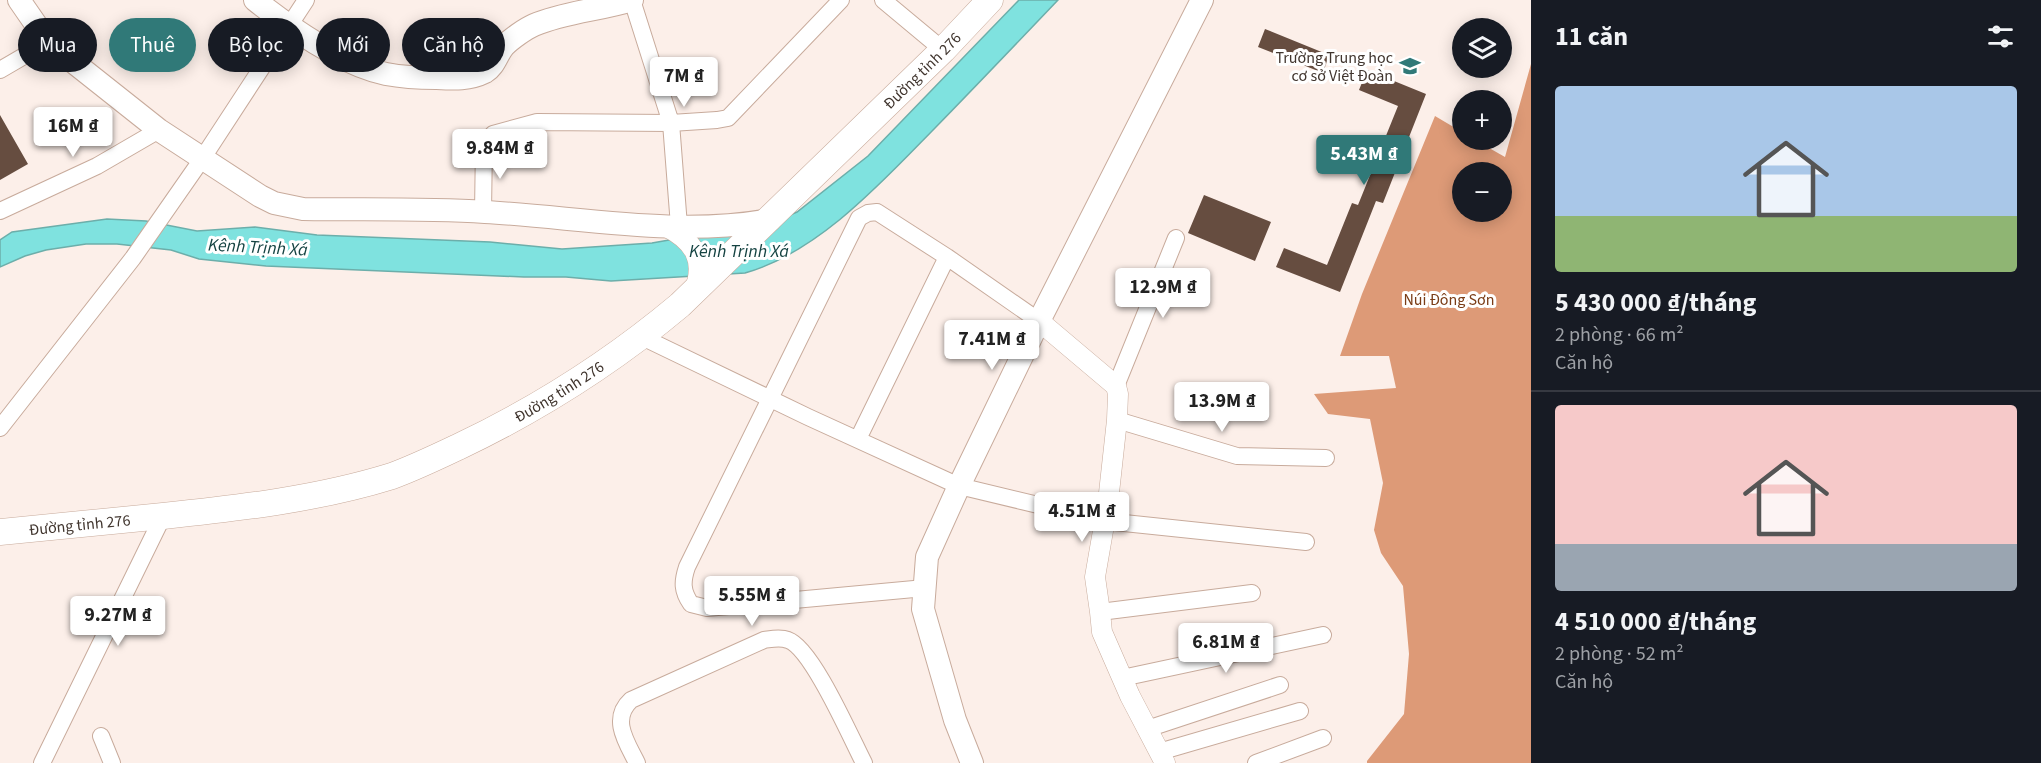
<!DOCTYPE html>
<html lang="vi">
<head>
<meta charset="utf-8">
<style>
  :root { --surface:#171b24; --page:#242831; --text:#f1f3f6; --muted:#9ea1a6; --line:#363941; --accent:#307978 }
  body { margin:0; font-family:"Source Sans 3",sans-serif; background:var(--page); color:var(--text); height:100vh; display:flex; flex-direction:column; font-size:22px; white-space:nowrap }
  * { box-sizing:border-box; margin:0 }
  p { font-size:20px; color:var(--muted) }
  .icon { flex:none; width:33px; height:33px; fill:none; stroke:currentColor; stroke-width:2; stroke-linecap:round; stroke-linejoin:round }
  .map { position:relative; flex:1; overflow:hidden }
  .details { display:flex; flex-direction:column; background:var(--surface); width:510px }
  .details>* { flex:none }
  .banner { position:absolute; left:18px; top:18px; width:570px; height:54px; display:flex; gap:12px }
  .fabs { position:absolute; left:1452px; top:18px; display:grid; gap:12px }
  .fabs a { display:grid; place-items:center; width:60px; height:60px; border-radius:50%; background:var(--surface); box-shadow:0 3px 15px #0003; font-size:30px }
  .price { position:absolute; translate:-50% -51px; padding:0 14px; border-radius:6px; background:#fff; color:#222; font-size:20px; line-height:39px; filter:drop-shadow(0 2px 3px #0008) }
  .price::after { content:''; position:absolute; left:50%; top:36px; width:18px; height:14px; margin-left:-9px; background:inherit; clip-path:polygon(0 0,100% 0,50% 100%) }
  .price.current { background:var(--accent); color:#fff }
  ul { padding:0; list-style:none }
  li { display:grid; align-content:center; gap:12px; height:318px; padding:0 24px }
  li+li { border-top:2px solid var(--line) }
  li span { display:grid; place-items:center; height:186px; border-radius:6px; color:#555 }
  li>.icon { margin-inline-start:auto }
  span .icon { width:108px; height:108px; fill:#fffc; stroke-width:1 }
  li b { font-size:26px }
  h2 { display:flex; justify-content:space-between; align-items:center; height:72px; padding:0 24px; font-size:26px }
  .tag { padding:0 21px; border-radius:27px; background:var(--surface); box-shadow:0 3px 15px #0003; font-size:21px; line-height:54px }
  .tag.current { background:var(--accent); color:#fff }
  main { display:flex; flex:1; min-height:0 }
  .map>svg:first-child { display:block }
  .forest { fill:#dd9a77; fill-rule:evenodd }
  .water { fill:#7fe2df; stroke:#6caeaa; stroke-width:1.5 }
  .building { fill:#664d40 }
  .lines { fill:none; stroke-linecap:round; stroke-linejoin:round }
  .minor-casing { stroke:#c8ab9c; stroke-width:18 }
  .tertiary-casing { stroke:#c8ab9c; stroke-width:21 }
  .secondary-casing { stroke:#c8ab9c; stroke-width:24 }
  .primary-casing { stroke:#c8ab9c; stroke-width:27 }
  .minor { stroke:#fff; stroke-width:16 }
  .tertiary { stroke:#fff; stroke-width:20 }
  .secondary { stroke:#fff; stroke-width:22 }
  .primary { stroke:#fff; stroke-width:26 }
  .labels { text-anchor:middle; stroke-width:6; stroke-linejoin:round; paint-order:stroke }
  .poi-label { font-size:16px; fill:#40352e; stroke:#fff; text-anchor:end }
  .street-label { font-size:16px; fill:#40352e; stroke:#fff }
  .park-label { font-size:16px; fill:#7a3c16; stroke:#fff }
  .water-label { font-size:18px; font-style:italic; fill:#154342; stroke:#fff }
</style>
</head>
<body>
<main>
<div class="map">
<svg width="1531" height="763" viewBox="0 0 1531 763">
  <rect width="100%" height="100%" fill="#fcefe9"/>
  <path class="forest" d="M1531,64V763H1367V761L1404,714L1409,654L1403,586L1381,553L1374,530L1383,483L1370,419L1328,414L1314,394L1396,388L1389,356H1340L1362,294L1435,116L1462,132V140H1475L1505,157ZM1462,172H1502V212H1462Z"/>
  <path class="water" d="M1019,0H1058C1017,43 976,86 935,128C882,182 819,252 745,273L611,281L566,277H524L266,266L199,259L171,250L117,244H86L46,250L25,256L0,267V240L12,232L107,219L146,221L197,231L255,227L317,235L490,242L562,249L652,243L743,227L790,215L797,212L868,156Z"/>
  <path class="building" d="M1265,29L1329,55L1323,73L1258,47Z
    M1367,70L1426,94L1383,203L1376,201L1340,292L1276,267L1284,248L1327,265L1352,203L1358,205L1398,106L1359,90Z
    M0,115L28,164L0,180Z
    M1204,195L1271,222L1255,261L1188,233Z"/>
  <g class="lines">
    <defs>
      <path id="minor" d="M632,0L671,123L679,226
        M883,0L943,50
        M0,70L48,42
        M0,211L97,166L159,130
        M483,212L484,144L493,134L537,122L671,123L717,120L728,118L841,0
        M642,337L808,417L959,486L1105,521L1306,542
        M1116,386L1176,238
        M1117,420L1237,456L1326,458
        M0,428L133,258L202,159L306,0
        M858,439L947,257
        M925,588L707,608L691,604C682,591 682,582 687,567L859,218L868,213L877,212L947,257L1039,321
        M1100,612L1252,593
        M1122,678L1323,635
        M1147,729L1280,685
        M101,736L112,763
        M1159,752L1300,711
        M42,763L163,516
        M637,763C627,743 610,719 631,700L764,640C772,639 780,637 788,640C812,648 851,738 864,763
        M1256,763L1323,738"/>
      <path id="tertiary" d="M665,226C695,241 707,261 693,294
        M1039,321L1116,386L1118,394L1117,420L1108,502L1095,577L1100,612L1102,632L1130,696L1165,763"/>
      <path id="secondary" d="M19,0L48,42L159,130L260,196L274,203L303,209C363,210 424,208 485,212C578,217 677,237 770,220
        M255,0C289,27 343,65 386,74C402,77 419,78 436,78C454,79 469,80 485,72C495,66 497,54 504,46C511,39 525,29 534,25C565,12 600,10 632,0
        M972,763L955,720L923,609L927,557L959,486L1039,321L1202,0"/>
      <g id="primary">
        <path id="s1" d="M0,532C54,527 109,521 163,516C240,508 318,499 392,476C414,468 437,457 458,447C538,409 612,362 680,305L943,50L990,0"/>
      </g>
    </defs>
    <use href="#minor" class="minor-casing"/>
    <use href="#tertiary" class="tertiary-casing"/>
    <use href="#secondary" class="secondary-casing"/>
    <use href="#primary" class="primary-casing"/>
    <use href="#minor" class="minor"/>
    <use href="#tertiary" class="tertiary"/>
    <use href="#secondary" class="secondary"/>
    <use href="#primary" class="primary"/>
  </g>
  <defs>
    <symbol id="school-bare" viewBox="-9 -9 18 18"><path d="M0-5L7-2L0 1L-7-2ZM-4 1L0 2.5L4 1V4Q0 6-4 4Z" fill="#307978" stroke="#fff" stroke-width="2.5" paint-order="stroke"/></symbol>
  </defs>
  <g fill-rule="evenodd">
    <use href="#school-bare" x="1395" y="51" width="30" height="30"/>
  </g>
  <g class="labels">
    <g class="poi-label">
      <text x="1393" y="63">Trường Trung học<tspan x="1393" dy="18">cơ sở Việt Đoàn</tspan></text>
    </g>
    <g class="street-label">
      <text dy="6" stroke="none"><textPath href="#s1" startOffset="1070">Đường tỉnh 276</textPath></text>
      <text dy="6" stroke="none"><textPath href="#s1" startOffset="584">Đường tỉnh 276</textPath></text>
      <text dy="6" stroke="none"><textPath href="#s1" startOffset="80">Đường tỉnh 276</textPath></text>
    </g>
    <g class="park-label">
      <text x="1449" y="305">Núi Đông Sơn</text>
    </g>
    <g class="water-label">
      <text transform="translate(258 247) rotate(3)" y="6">Kênh Trịnh Xá</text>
      <text x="739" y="257">Kênh Trịnh Xá</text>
    </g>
  </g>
</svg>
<div class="fabs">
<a><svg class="icon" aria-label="layers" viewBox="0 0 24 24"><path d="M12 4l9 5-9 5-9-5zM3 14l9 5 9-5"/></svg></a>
<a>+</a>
<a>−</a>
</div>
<b class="price" style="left:684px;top:108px">7M ₫</b>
<b class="price" style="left:73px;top:158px">16M ₫</b>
<b class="price" style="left:500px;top:180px">9.84M ₫</b>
<b class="price current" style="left:1364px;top:186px">5.43M ₫</b>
<b class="price" style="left:1163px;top:319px">12.9M ₫</b>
<b class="price" style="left:992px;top:371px">7.41M ₫</b>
<b class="price" style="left:1222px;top:433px">13.9M ₫</b>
<b class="price" style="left:1082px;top:543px">4.51M ₫</b>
<b class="price" style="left:752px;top:627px">5.55M ₫</b>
<b class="price" style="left:118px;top:647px">9.27M ₫</b>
<b class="price" style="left:1226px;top:674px">6.81M ₫</b>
<div class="banner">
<a class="tag">Mua</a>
<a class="tag current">Thuê</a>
<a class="tag">Bộ lọc</a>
<a class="tag">Mới</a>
<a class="tag">Căn hộ</a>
</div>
</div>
<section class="details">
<h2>11 căn<svg class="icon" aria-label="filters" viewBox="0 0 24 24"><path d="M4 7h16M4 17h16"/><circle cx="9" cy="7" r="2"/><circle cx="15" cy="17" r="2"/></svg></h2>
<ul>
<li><span style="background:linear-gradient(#a9c7e8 70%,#8fb573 0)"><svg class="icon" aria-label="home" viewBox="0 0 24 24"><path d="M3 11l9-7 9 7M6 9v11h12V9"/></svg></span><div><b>5 430 000 ₫/tháng</b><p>2 phòng · 66 m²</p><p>Căn hộ</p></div></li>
<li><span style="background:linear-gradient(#f6c9c9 75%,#9aa5b1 0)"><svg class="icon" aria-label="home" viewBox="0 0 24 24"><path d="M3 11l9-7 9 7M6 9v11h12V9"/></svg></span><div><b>4 510 000 ₫/tháng</b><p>2 phòng · 52 m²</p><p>Căn hộ</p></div></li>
</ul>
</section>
</main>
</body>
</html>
